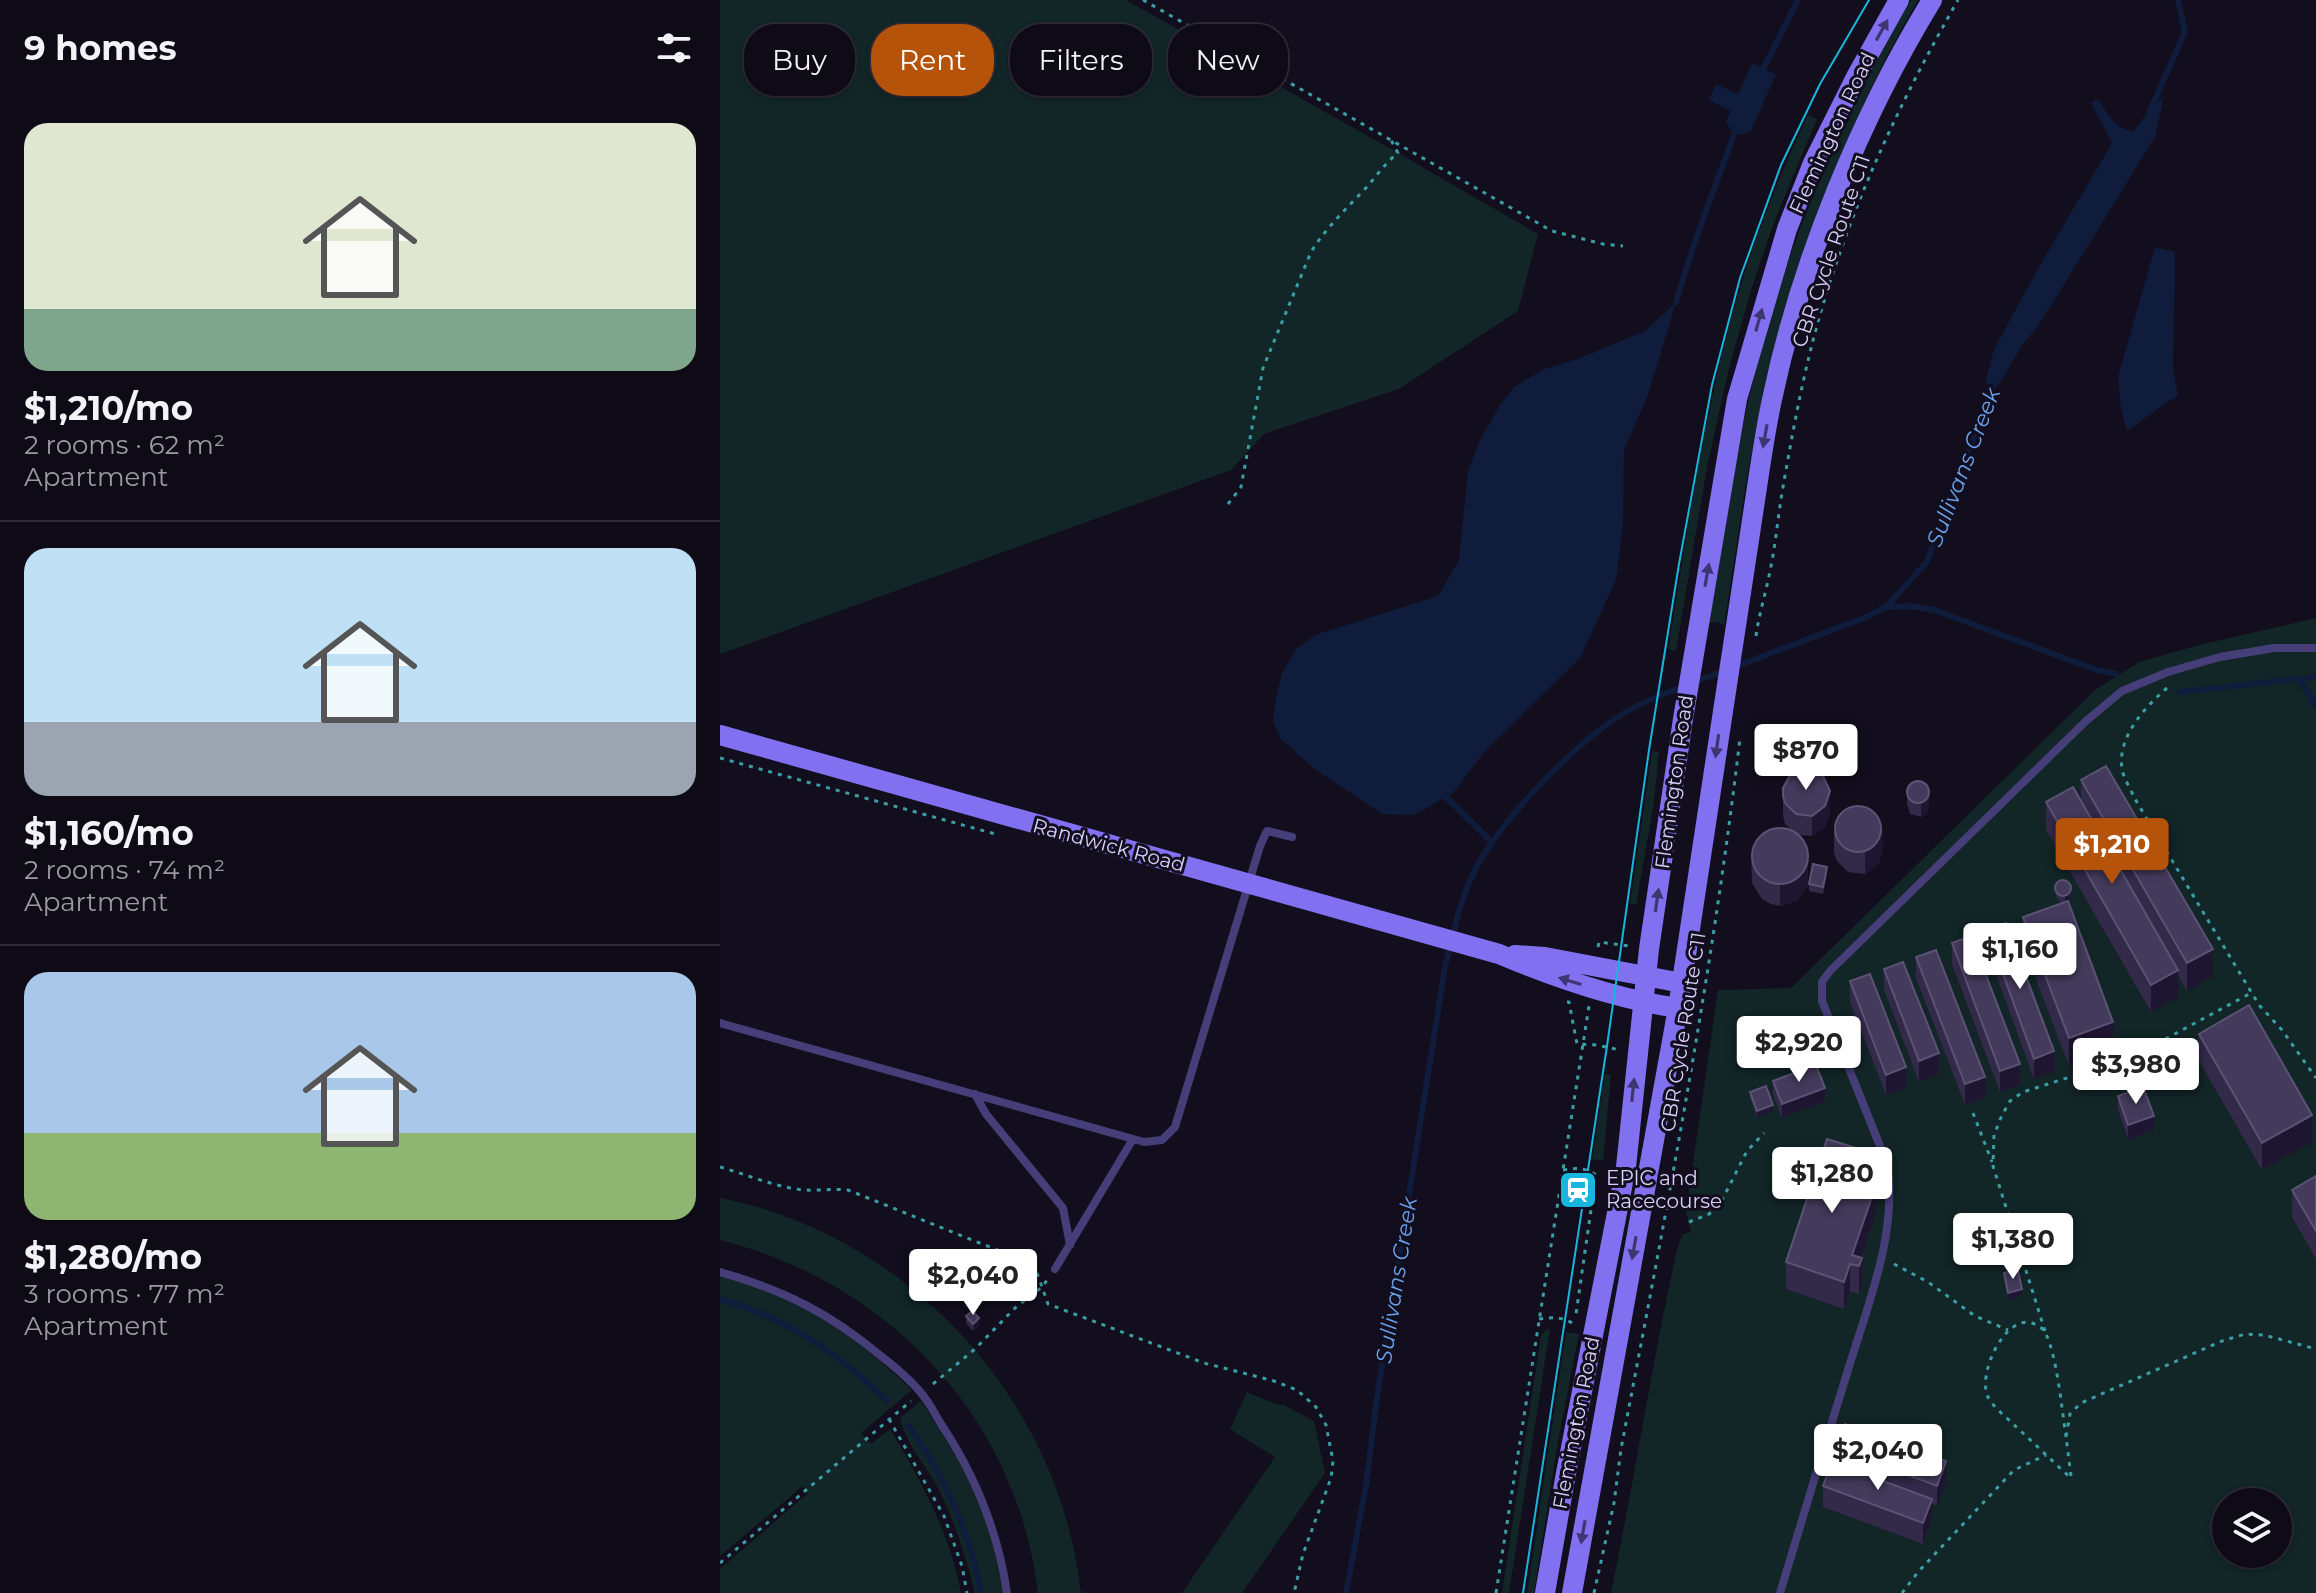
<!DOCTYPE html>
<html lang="en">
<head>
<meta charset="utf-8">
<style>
  :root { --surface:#0e0a16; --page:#1c1823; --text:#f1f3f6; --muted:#9b9aa1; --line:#2e2b35; --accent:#b45309 }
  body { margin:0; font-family:Montserrat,sans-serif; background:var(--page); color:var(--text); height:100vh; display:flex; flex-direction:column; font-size:30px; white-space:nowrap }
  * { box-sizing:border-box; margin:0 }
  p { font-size:26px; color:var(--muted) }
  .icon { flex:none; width:44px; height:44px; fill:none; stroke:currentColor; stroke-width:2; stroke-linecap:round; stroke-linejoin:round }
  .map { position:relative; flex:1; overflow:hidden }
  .drawer { display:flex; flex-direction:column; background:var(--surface); width:720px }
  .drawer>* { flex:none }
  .banner { position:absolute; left:24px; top:24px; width:760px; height:72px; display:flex; gap:16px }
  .tools { position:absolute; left:1492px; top:1488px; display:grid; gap:16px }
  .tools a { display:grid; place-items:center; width:80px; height:80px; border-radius:50%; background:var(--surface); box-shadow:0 2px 6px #0004,0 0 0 2px var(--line); font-size:40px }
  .price { position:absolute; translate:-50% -68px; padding:0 18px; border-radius:8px; background:#fff; color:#222; font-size:26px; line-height:52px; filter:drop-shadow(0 2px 4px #0008) }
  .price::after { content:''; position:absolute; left:50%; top:48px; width:24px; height:18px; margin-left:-12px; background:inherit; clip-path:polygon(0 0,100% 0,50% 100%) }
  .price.current { background:var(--accent); color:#fff }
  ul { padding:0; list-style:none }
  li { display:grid; align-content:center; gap:16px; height:424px; padding:0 24px }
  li+li { border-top:2px solid var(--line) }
  li span { display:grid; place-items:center; height:248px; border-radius:24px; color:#555 }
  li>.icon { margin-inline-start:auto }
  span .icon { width:144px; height:144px; fill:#fffc; stroke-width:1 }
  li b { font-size:34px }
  h2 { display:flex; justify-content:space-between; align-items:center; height:96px; padding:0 24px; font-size:34px }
  .chip { padding:0 28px; border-radius:32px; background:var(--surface); box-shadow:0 2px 6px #0004,0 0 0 2px var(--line); font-size:28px; line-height:72px }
  .chip.current { background:var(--accent); color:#fff }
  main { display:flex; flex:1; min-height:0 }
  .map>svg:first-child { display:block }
  .green { fill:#122527; fill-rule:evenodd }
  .water { fill:#101c3b }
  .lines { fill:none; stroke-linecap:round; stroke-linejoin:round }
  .stream { stroke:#101c3b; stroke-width:6 }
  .path { stroke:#3a9fa4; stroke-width:3; stroke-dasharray:4 6; stroke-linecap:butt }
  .lane { stroke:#463e78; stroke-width:8 }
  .secondary { stroke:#8171f0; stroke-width:20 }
  .tram { stroke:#18b6de; stroke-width:2 }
  .wall { fill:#332949 }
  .shaded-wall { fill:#1e1630 }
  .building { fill:#443b5c; stroke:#5c5275; stroke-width:2 }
  .oneway { fill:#3e3671 }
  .labels { text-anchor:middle; stroke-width:6; stroke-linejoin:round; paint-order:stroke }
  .street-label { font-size:20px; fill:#d9d0fa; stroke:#120e1d }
  .poi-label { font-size:20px; fill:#d9d0fa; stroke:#120e1d; text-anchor:start }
  .water-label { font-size:22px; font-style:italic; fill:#69a3ef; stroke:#120e1d }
</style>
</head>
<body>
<main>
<section class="drawer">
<h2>9 homes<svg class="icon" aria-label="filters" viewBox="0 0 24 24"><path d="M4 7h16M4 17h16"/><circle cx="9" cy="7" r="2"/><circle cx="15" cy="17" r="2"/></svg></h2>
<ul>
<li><span style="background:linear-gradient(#dfe7d0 75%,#7fa58c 0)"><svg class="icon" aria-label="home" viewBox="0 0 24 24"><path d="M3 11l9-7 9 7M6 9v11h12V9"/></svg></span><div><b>$1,210/mo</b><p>2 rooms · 62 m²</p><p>Apartment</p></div></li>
<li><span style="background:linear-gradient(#bfe0f5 70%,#9aa5b1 0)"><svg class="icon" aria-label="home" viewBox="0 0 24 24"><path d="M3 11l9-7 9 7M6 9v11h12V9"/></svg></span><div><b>$1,160/mo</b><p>2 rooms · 74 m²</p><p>Apartment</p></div></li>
<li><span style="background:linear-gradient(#a9c7e8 65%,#8fb573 0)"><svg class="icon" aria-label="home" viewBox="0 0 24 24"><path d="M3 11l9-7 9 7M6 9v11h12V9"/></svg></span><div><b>$1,280/mo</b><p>3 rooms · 77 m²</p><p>Apartment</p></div></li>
</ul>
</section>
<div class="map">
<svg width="1596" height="1593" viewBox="0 0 1596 1593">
  <rect width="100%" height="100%" fill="#120e1d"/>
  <path class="green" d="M0,0H406L671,149L818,234L798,311L679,389L544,434L511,470L0,654Z
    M1191,0H1198C1124,128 1072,265 1040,409C1025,480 1016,553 1004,626L998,622L989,623C1004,540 1014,456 1035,373C1067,241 1123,117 1191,0Z
    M1088,115L1097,119L1054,222L1032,287L1009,368L987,467L956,651L948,649C968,528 985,403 1021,285C1039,226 1062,170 1088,115Z
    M1596,618V1593H891C915,1477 932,1361 958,1245L963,1234L971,1232L966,1212L998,990L1071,988L1375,690L1419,662L1479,645ZM1506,1502H1558V1554H1506Z
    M932,751L939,752L934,802L916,905L910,904Z
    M885,1074L891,1075L883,1161L872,1159Z
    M0,1198C190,1235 340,1401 361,1593H318C297,1417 169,1283 0,1240Z
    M0,1276C74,1292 138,1338 192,1390L141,1433L151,1444L170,1429C201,1481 230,1533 241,1593H0V1569L88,1493L83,1486L0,1556Z
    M827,1329H830L789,1593H782L821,1335Z
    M846,1332L859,1334L838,1441L814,1593H807Z
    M527,1392L553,1403L564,1405L594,1421L605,1473L522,1593H462L555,1457L510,1429Z
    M201,1401C222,1434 245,1466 259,1503C271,1532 277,1562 283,1593H255C246,1557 235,1522 218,1488C205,1464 186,1445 180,1418Z"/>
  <path class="water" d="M1032,63L1056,74L1031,131L1020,135L1010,130L1006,121L1011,111L989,100L996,84L1018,94Z
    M1444,95L1435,137L1342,288L1316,328L1302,346L1277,387L1265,383L1274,349L1323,260L1392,143L1371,103L1378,99C1387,112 1395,130 1413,131Z
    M1435,247L1455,252L1453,369L1458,395L1407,431L1401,409L1398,377Z
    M956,302L928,395L904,450L903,525L896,580L860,658L764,752L733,793L694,815L662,814L592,767L560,738L553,721L556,697L562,673L576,649L595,635L718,596L739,560L748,471L759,442L780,405L794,387L822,370L857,359L925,331Z"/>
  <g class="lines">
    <path class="stream" d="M1040,75L1078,0
      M1429,113L1465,32L1458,0
      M956,302L974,244L1017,126
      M1166,607L1190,606L1214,610L1377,670L1396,674
      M1577,679L1583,685L1596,706
      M975,682L1149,616L1166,607L1206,563L1276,379
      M1460,692L1596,677
      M726,797L772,842
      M0,1299C65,1317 119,1353 167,1401
      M189,1426C224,1477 251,1531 261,1593
      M626,1593L646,1486L657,1397L725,967C733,934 740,899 756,868C783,817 859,739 909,710C927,700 946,693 965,686"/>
    <path class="path" d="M423,0L832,231L883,244L903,246
      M508,504L521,487L543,368L591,252C606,228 625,210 644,190C656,177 664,164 678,153L671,140
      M1036,636C1039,614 1046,592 1050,571C1056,543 1058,515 1063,487C1074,424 1086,359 1105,298C1138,191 1183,96 1238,0
      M1447,688C1425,707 1397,737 1402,769C1404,779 1411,790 1415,799L1539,1005L1562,1030L1596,1078
      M0,758L279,835
      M878,947L879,942L910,946
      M847,1002H849L857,1044L876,1045L900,1050
      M1253,1113L1272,1162
      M0,1167C25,1174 50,1185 76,1189C93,1192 110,1188 128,1190L307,1262L315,1267L328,1304L484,1363L554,1381L577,1390L596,1407L606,1425L613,1461L611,1478L583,1554L574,1593
      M843,1170C856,1168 865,1167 876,1175L856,1314
      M969,1222L989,1214L999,1206L1027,1151L1044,1133
      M1174,1264L1208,1282L1255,1316L1288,1330
      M819,1319C833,1317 842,1317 854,1324L855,1322
      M1325,1331L1273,1166L1274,1135L1282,1115L1290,1101L1303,1092L1410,1058L1531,993
      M213,1384L255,1349L295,1308L322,1287L328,1279
      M169,1419L224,1516L242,1566L247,1593
      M1346,1437C1342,1410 1337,1357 1326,1334C1323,1328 1318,1325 1312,1323C1284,1315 1257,1375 1268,1397C1273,1407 1285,1416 1293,1424C1313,1442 1332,1461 1352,1479
      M1351,1476L1346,1437L1350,1414L1361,1403L1502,1341L1525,1334L1544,1335L1596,1349
      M0,1563L191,1401
      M776,1593L869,1006
      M874,1593L894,1503L901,1449C946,1213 992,977 1020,738
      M1182,1593L1198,1572L1294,1470L1326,1455"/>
    <path class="lane" d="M0,1023L424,1142L442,1140L455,1127L540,846L547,831L572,837
      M255,1094L266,1114L343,1208L350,1245
      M335,1269L413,1139
      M0,1272C64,1290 109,1313 161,1356C175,1367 190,1379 201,1393C209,1402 215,1414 221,1424C255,1475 278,1532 287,1593
      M1060,1593C1082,1519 1105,1444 1128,1370C1147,1307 1180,1228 1166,1161L1102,1001V982L1110,971L1366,721L1402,691L1448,672L1500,657L1554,648H1596"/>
    <path class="secondary" d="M0,735L779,954C836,978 896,999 958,1008
      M795,955L825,957L962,983
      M825,1593L846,1473L906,1167L929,949L963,719L1017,399L1067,229L1093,163L1136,77L1179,0
      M852,1593L958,1008L1039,474C1043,448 1047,421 1053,395C1081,262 1141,116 1212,0"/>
    <path class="tram" d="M803,1593L887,1046L929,750L959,564L992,385L1020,278L1061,165L1100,84L1149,0"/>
  </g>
  <path class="wall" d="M1361,780L1493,976L1467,991L1458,975V997L1431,1012L1326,830V802H1361Z
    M1063,788L1110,812L1105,827L1092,836L1078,835L1088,885L1078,900L1060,906L1051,904L1042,899L1032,883L1031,853L1073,831L1065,824L1063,816Z
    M1187,790L1209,803L1207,813L1201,817L1190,814L1187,804Z
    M1114,832L1163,849L1158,865L1145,874L1128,872L1117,861L1114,853Z
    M1107,874L1103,894L1089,891V884Z
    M1336,889L1351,893L1350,900L1348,901L1393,1049L1349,1066L1303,945V917L1343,902H1340L1336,896Z
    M1267,930L1334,1072L1314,1079L1267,950Z
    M1232,943L1300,1085L1280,1092L1232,964Z
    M1196,957L1265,1098L1245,1105L1196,978Z
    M1164,969L1219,1074L1199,1082L1164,990Z
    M1130,981L1186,1088L1166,1095L1130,1002Z
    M1479,1034L1592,1142L1542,1170L1479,1061Z
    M1053,1081L1105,1101L1062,1118L1053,1095Z
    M1030,1092L1053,1112L1037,1117L1030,1098Z
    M1398,1096L1434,1130L1408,1139L1398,1110Z
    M1596,1176V1259L1572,1217V1190Z
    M1139,1177L1138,1179L1156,1212L1140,1258L1142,1285L1139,1294L1130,1291L1124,1309L1066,1289V1262Z
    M246,1316L259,1325L253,1331L246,1323Z
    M1116,1448L1226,1481L1217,1506L1212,1504V1519L1203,1544L1103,1507V1486L1116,1463Z"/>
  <path class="shaded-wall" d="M1209,789V803L1207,813L1201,817V803Z
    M1110,791V812L1105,827L1092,836V816Z
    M1163,829V849L1158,865L1145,874V853Z
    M1088,864V885L1078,900L1060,906V885Z
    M1351,886L1350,900L1345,903V896Z
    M1493,949V976L1467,991V963Z
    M1458,970V997L1431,1012V985Z
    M1393,1022V1049L1349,1066V1038Z
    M1334,1051V1072L1314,1079V1059Z
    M1219,1053V1074L1199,1082V1061Z
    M1300,1064V1085L1280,1092V1071Z
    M1186,1067V1088L1166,1095V1075Z
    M1265,1077V1098L1245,1105V1084Z
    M1105,1088V1101L1062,1118V1104Z
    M1053,1105V1112L1037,1117V1111Z
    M1592,1115V1142L1542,1170V1143Z
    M1434,1116V1130L1408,1139V1125Z
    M1139,1149V1177L1130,1203V1176Z
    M1156,1185V1212L1138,1266L1132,1255Z
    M1142,1258V1285L1139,1294V1266Z
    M1130,1264V1291L1124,1309V1282Z
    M1302,1289V1296L1288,1300V1293Z
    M259,1318V1325L253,1331V1324Z
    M1226,1461V1481L1217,1506V1486Z
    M1212,1499V1519L1203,1544V1523Z"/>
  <path class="building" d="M1386,766L1493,949L1467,963L1361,780Z
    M1083,769H1091L1103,776L1110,791L1105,806L1092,816L1076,814L1065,803L1063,796V788L1070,775Z
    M1187 792a11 11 0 1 1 22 0a11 11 0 1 1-22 0Z
    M1353,787L1458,970L1431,985L1326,802Z
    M1115 829a23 23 0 1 1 46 0a23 23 0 1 1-46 0Z
    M1032 856a28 28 0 1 1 56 0a28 28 0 1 1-56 0Z
    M1093,864L1107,867L1103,887L1089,884Z
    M1335 888a8 8 0 1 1 16 0a8 8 0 1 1-16 0Z
    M1348,901L1393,1022L1349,1038L1303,917Z
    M1286,923L1334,1051L1314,1059L1267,930Z
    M1251,936L1300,1064L1280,1071L1232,943Z
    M1216,950L1265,1077L1245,1084L1196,957Z
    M1183,962L1219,1053L1199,1061L1164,969Z
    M1150,974L1186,1067L1166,1075L1130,981Z
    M1529,1005L1592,1115L1542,1143L1479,1034Z
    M1096,1065L1105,1088L1062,1104L1053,1081Z
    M1046,1086L1053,1105L1037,1111L1030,1092Z
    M1423,1087L1434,1116L1408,1125L1398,1096Z
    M1107,1139L1139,1149L1130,1176L1156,1185L1132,1255L1142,1258L1139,1266L1130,1264L1124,1282L1066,1262Z
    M1596,1176V1231L1572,1190Z
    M1298,1270L1302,1289L1288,1293L1284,1273Z
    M252,1311L259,1318L253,1324L246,1316Z
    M1125,1424L1226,1461L1217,1486L1116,1448Z
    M1112,1462L1212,1499L1203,1523L1103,1486Z"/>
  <defs><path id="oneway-solid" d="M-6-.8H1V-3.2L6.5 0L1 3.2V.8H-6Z" transform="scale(2)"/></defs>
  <g class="oneway">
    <use href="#oneway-solid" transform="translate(1162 30) rotate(-61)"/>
    <use href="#oneway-solid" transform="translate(1039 320) rotate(-74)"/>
    <use href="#oneway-solid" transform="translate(1045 436) rotate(100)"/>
    <use href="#oneway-solid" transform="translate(987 575) rotate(-80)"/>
    <use href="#oneway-solid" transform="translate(997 746) rotate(98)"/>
    <use href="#oneway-solid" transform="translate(937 900) rotate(-82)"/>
    <use href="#oneway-solid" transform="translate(850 981) rotate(-163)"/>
    <use href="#oneway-solid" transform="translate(913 1090) rotate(-84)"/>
    <use href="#oneway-solid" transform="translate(914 1248) rotate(100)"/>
    <use href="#oneway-solid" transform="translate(863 1532) rotate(100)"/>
  </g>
  <defs>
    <symbol id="station-square" viewBox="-11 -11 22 22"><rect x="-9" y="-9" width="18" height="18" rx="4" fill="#18b6de" stroke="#120e1d"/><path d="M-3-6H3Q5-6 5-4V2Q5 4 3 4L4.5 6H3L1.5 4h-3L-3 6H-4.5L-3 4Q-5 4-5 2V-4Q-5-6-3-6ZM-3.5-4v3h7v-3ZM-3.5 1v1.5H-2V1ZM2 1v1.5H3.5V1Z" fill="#fff"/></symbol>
  </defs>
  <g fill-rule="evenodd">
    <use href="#station-square" x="836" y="1168" width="44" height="44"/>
  </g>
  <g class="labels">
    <g class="street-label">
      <text transform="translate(1112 133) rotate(-65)" y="7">Flemington Road</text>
      <text transform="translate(1111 251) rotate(-71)" y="7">CBR Cycle Route C11</text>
      <text transform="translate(954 782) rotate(-82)" y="7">Flemington Road</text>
      <text transform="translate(389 845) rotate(15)" y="7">Randwick Road</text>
      <text transform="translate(963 1032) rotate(-81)" y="7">CBR Cycle Route C11</text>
      <text transform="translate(856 1423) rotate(-79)" y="7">Flemington Road</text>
    </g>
    <g class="poi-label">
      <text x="886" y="1185">EPIC and<tspan x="886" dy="23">Racecourse</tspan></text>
    </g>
    <g class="water-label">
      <text transform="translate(1243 467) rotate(-69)" y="8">Sullivans Creek</text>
      <text transform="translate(676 1280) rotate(-81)" y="8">Sullivans Creek</text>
    </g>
  </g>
</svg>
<div class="tools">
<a><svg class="icon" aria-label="layers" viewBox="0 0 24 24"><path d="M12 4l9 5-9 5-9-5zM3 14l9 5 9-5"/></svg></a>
</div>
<b class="price" style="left:1086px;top:792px">$870</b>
<b class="price current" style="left:1392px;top:886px">$1,210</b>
<b class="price" style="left:1300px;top:991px">$1,160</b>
<b class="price" style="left:1079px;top:1084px">$2,920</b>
<b class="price" style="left:1416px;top:1106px">$3,980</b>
<b class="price" style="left:1112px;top:1215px">$1,280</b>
<b class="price" style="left:1293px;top:1281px">$1,380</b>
<b class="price" style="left:253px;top:1317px">$2,040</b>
<b class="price" style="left:1158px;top:1492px">$2,040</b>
<div class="banner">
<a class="chip">Buy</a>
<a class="chip current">Rent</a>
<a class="chip">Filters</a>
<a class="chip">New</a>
</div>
</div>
</main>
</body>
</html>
